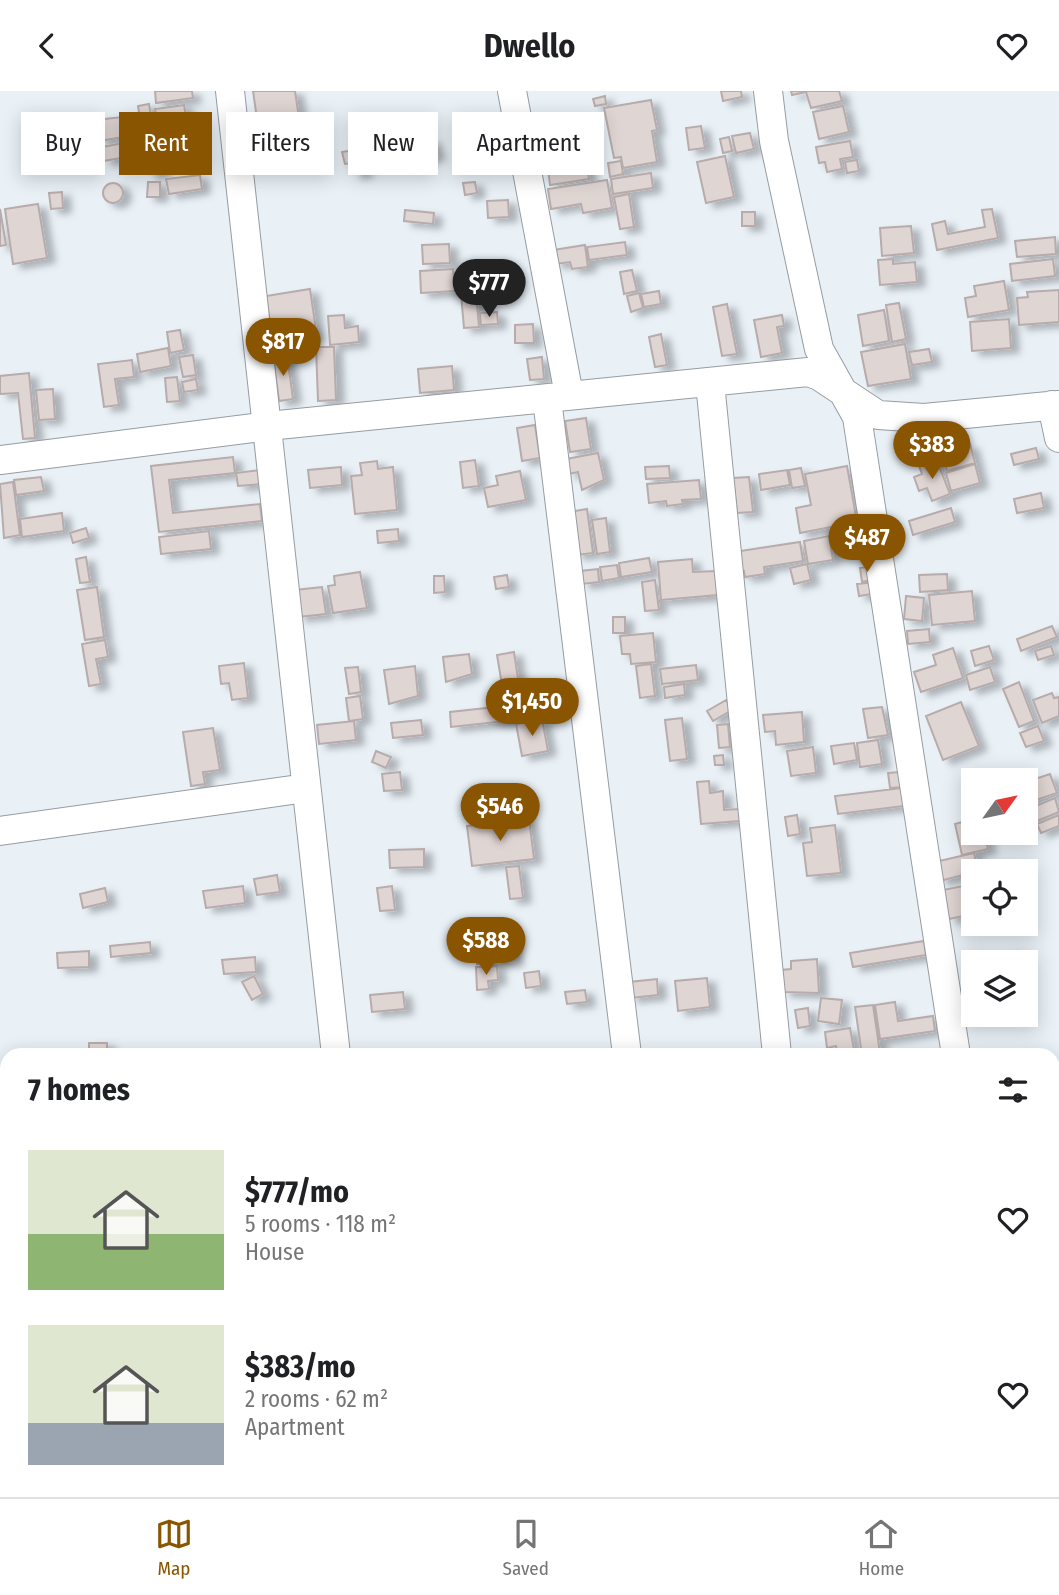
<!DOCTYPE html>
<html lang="en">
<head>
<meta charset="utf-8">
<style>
  :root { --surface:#fff; --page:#f2f2f2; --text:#202124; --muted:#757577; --line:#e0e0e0; --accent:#8a5501 }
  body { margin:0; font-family:"Fira Sans Condensed",sans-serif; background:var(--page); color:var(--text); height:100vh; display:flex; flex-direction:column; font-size:26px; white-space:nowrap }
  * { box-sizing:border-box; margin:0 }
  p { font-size:23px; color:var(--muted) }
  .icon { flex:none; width:38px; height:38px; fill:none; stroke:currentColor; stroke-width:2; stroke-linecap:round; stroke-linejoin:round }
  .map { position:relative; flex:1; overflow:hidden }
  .sheet { position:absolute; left:0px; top:957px; width:1060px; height:450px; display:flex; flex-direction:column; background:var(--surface); border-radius:21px 21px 0 0; box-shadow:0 4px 18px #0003 }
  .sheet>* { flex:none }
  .banner { position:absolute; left:21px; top:21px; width:700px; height:63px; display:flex; gap:14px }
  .needle { width:46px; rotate:57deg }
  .fabs { position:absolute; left:961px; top:677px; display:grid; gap:14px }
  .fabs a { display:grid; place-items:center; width:77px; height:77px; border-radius:0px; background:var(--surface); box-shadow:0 4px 18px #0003; font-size:35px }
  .price { position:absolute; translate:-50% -60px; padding:0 16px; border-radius:24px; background:var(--accent); color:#fff; font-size:23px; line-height:46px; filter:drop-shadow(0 2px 4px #0008) }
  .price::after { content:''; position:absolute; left:50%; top:42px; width:21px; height:16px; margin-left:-10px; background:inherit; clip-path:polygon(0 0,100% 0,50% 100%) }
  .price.active { background:#222; color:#fff }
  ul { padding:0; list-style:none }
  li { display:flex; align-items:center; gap:21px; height:175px; padding:0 28px }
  li span { display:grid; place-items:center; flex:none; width:196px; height:140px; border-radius:0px; color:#555 }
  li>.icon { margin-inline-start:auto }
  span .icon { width:84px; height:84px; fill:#fffc; stroke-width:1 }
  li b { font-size:30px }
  h2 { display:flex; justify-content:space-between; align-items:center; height:84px; padding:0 28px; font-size:30px }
  .tag { padding:0 24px; border-radius:0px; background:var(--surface); box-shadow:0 4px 18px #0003; font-size:24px; line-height:63px }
  .tag.active { background:var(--accent); color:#fff }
  header { display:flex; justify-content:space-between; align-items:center; height:91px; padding:0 28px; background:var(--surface); font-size:32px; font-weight:700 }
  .tab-bar { display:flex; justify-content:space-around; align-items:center; height:98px; border-top:2px solid var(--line); background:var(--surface); font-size:19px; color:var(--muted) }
  .tab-bar a { display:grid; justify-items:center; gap:4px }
  .tab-bar .active { color:var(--accent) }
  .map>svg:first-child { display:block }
  .building { fill:#dfd5d3; stroke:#b7acab; stroke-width:2; filter:url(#shadow) }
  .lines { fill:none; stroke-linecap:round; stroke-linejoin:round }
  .street-casing { stroke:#959ca2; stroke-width:30 }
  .street { stroke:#fff; stroke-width:28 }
</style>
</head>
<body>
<header><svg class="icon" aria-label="back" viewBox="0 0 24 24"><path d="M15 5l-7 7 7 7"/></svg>Dwello<svg class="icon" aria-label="heart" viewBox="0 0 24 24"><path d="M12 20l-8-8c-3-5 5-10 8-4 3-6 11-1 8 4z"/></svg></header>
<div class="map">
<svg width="1059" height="1406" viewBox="0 0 1059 1406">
  <defs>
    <filter id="shadow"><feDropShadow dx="8" dy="4.5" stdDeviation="3.5" flood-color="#0004"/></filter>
  </defs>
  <rect width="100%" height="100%" fill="#e9f1f7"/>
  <path class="building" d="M155,0H192L193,7L156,12Z
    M253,0H295L302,47L273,52L270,33L258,35Z
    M721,0H741L742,6L723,10Z
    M791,0H839L842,10L811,17L806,1L792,4Z
    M605,5L606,13L595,15L593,8Z
    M651,9L657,39L652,40L657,71L623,77L621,66L614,67L604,17Z
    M149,13L152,32L141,34L138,15Z
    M184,14L188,39L159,43L155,18Z
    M843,15L849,41L819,48L813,21Z
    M122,26L124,46L99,50L96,29Z
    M701,35L705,57L689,59L686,37Z
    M750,42L754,58L736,62L732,45Z
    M157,43L163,81L149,83L144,45Z
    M729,46L732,60L723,62L720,48Z
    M432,48L437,64L410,73L405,58Z
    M850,50L853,66L840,68L842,78L827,81L825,71L819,72L816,56Z
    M124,52L126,66L104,70L102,56Z
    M361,58L365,81L354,83L352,72L345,73L342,61Z
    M725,65L734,106L706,112L697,71Z
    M857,69L859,80L847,82L845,71Z
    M621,70L623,83L610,86L608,72Z
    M586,72L589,88L550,94L548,78Z
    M651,82L653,97L613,103L611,88Z
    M200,84L202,98L169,103L166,88Z
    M607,89L612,117L583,122L581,113L551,118L548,98Z
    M148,91H160V106H147Z
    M475,91L477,102L465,104L463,92Z
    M103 102a10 10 0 1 1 20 0a10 10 0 1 1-20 0Z
    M62,101L63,117L51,118L49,102Z
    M629,103L634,136L620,138L614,106Z
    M508,109L509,126L488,127L487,110Z
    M38,113L47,167L13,173L5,118Z
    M0,118L6,154L0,155Z
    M992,118L998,147L937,159L932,133L945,130L948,143L985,136L982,119Z
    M405,119L434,122L433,133L404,130Z
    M742,121H755V135H742Z
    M911,135L914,162L882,165L880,137Z
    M1055,146L1056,163L1017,166L1015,150Z
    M625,151L627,164L589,169L587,156Z
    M449,153L450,172L423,173L422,154Z
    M585,154L588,176L572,178L570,171L555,173L553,159Z
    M893,168V173L915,171L917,191L880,194L878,169Z
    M1053,168L1055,185L1012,190L1010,173Z
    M453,178L455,200L421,202L420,180Z
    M632,179L637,200L624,203L620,181Z
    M1004,190L1009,219L968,226L965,207L976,205L974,195Z
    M310,198L317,246L273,253L266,205Z
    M1059,199V231L1019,234L1017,207L1028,206L1027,201Z
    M659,200L661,213L644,216L641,203Z
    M476,202L479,236L464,237L461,203Z
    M639,202L643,217L631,221L627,205Z
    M899,212L906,248L892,251L886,214Z
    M727,213L737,263L722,265L713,216Z
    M884,219L889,250L863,255L858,224Z
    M497,221L498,233L481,234L480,222Z
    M344,224L345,237L358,235L359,251L330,254L328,225Z
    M782,224L784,235L777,236L782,262L761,266L754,229Z
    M1009,228L1011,257L972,260L970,231Z
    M533,233L534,252H515V234Z
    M180,239L184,259L170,262L167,241Z
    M661,243L667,274L655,276L649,246Z
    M905,253L911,288L868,295L861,261Z
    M316,256H334L336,309L318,310Z
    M168,257L171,275L140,281L137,263Z
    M929,258L932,271L912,274L909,261Z
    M193,264L196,284L183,286L179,266Z
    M287,264L293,308L279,310L273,266Z
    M542,266L544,288L530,289L527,268Z
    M132,269L134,286L115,288L119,314L104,316L98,273Z
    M452,275L454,299L420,302L418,278Z
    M29,282L35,347L23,348L18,302L0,303V285Z
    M177,286L180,310L167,311L165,287Z
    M196,288L198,299L184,301L182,291Z
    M53,298L55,328L39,329L36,299Z
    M586,327L591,358L570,361L565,330Z
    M535,334L540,367L522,370L517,337Z
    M970,353L975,372L947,380L942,362Z
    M1036,357L1039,368L1014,374L1011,363Z
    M598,362L604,389L582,399L578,381L569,383L566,368Z
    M233,366L235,382L169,389L173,422L260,413L262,430L159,441L151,375Z
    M936,368L950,403L932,410L927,397L919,400L914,386L922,383L919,375Z
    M475,369L479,395L463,397L460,371Z
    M377,370L378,378L393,376L397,419L355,423L351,385L362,384L360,372Z
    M975,373L980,392L951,400L946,382Z
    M669,375L670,387L646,388L645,376Z
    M847,375L857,431L800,442L796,417L811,414L805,383Z
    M341,376L342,394L310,397L308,379Z
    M801,377L805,395L792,397L789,379Z
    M260,379L262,393L238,395L236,382Z
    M787,379L790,394L761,399L759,383Z
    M520,380L526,409L488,416L484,397L498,394L496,385Z
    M41,386L44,400L16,404L14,389Z
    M749,386L753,421L737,422L733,387Z
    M699,389L701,408L682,409L683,413L667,415L666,410L649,412L647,393Z
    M13,391L20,444L4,447L0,393Z
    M1041,402L1044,417L1017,422L1014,408Z
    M951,417L955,431L913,444L909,430Z
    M587,418L593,462L576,464L569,421Z
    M62,422L64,440L22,446L20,428Z
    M606,427L610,461L597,463L592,429Z
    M86,437L89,447L73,452L70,442Z
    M398,438L399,450L378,452L377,440Z
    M864,438L869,466L858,468L852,440Z
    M851,439L852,451L832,453L831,442Z
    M209,440L211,458L161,463L159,446Z
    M829,445L833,469L808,473L804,450Z
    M800,451L803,470L764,476L765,483L745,486L744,480L737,481L734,461Z
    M86,466L90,491L80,492L76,468Z
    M649,467L652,481L621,486L619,472Z
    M692,468L693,481L716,480L718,504L661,509L658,471Z
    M807,473L811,489L794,493L790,477Z
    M617,474L619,487L602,490L600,476Z
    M873,475L875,488L862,491L860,477Z
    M598,478L599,491L582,493L580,480Z
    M360,481L367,517L333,522L328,495L335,494L334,485Z
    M947,483L948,499L920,501L919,484Z
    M507,484L509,496L496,498L494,486Z
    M434,485H444L445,501L434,502Z
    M655,489L659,519L645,520L642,491Z
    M876,491L878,502L859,505L857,493Z
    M97,496L104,546L85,549L77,499Z
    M322,496L326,523L298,526L295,499Z
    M972,500L975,530L932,534L929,504Z
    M906,505L924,507L922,530L904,528Z
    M613,526H625V542H613Z
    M1052,535L1057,546L1021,560L1017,548Z
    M929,538L930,551L908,553L907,540Z
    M653,542L656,571L631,573L630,563H622L620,545Z
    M105,549L108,566L96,568L101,593L89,595L82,553Z
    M989,555L994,569L975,575L971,560Z
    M1051,555L1054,564L1038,569L1035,560Z
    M953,557L963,587L921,601L914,581L936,574L933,564Z
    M514,561L524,628L508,630L497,564Z
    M469,563L472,583L446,591L443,566Z
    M244,572L248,607L232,609L229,592L221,593L219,575Z
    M651,573L655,605L640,607L636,575Z
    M696,574L698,589L662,593L660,578Z
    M415,575L418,605L389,613L384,579Z
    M358,576L361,601L349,603L345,577Z
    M990,576L995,591L970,599L966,584Z
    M1019,591L1034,630L1019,636L1003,598Z
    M684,593L685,604L665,607L664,596Z
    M1052,602L1054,607L1059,606V625L1042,632L1033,609Z
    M360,605L363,628L349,630L346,607Z
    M726,609L732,619L713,630L707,620Z
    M961,611L979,655L943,669L926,625Z
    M504,615L506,630L451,636L450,621Z
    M882,616L888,644L868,647L863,618Z
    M802,621L804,651L776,654L775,640L765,641L763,624Z
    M682,627L687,668L670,670L665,629Z
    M542,628L548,660L522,665L516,633Z
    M421,629L423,644L393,647L391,632Z
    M354,630L356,649L319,653L317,634Z
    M728,633L730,656L719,657L717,634Z
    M1038,635L1044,650L1026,656L1020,642Z
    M213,637L220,679L203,681L205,693L191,695L183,641Z
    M878,649L882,673L860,676L857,652Z
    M854,652L857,669L834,673L831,655Z
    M813,656L816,682L791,685L787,660Z
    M376,660L391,666L386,677L372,671Z
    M723,664L724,674H715L714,665Z
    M400,681L402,699L384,700L382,683Z
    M900,681L903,696L890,697L888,682Z
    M1050,683L1057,702L1027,712L1026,691Z
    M709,690L710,702L723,700L724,719L739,718L740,730L701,733L697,691Z
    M902,697L904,715L838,723L835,705Z
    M1055,707L1059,721L1027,734L1026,719Z
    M797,724L800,743L788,745L785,726Z
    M1059,724V735L1041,742L1037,733Z
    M529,728L534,768L472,775L467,735Z
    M973,728V742H984L988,758L962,764L955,733Z
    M835,734L841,782L807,785L803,752L812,751L810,737Z
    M424,758V776L390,777L389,759Z
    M974,762L978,780L940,790L935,771Z
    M519,775L523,807L510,808L506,776Z
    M277,784L280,801L257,804L254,788Z
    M973,793V823L949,828L943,799Z
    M243,795L245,812L206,817L203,800Z
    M392,795L395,819L380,820L377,797Z
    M105,797L108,811L83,817L80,803Z
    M512,838L515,870L477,873L474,842Z
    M924,850L926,864L853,876L850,862Z
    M150,851L151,862L111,866L110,855Z
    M89,860V876L58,877L57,862Z
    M1017,860L1019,872H1004L1002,863Z
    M255,866L256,881L224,883L222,869Z
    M817,868L819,902L783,901L781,879L791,878V870Z
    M497,875L498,889L488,890L489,898L477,899L476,876Z
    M539,880L541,895L526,897L524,882Z
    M254,885L263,903L252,909L242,891Z
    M707,887L710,916L678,920L675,890Z
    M657,888L658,904L630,907L629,891Z
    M585,899L587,911L567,913L565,901Z
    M403,901L405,918L372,921L370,904Z
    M821,907L842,909L839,933L818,930Z
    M895,911L898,930L933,925L935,940L880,948L875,914Z
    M873,914L880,962L862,964L855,916Z
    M808,917L810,935L798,937L795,919Z
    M850,937L855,964H837L836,955L827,957L825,941Z
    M89,952H107V964H89Z
    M7,1096V1114L0,1115V1097Z
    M1059,1154V1179L1054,1180V1155Z
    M7,1248V1262L0,1263V1249Z
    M1059,1264V1290H1054V1265Z
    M175,1400H190L191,1406H177Z
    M264,1400H283V1406H264Z
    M548,1400H587L588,1406H549Z
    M869,1400H906V1406H870Z"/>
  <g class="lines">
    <defs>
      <path id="street" d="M230,0L336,964
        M512,0L569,304
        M768,0L774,50L819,258L857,326L956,964
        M710,292L777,964
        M547,308L627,964
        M1052,314L1059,347
        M0,369L268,335L808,281L819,285L878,324L924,327L1059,314
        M0,740L306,697
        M0,1173L7,1172
        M389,1400L390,1406
        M678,1400L679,1406
        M825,1400V1406
        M1002,1400V1406"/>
    </defs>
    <use href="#street" class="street-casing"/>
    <use href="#street" class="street"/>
  </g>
</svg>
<div class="fabs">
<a><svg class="needle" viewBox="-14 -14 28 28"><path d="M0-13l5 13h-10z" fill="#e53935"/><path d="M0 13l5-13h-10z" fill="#757577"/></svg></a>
<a><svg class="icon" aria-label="locate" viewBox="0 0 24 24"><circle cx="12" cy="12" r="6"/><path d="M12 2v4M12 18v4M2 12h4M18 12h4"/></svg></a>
<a><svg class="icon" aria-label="layers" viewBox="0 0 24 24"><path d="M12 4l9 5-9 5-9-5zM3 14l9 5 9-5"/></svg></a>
</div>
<b class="price active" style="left:489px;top:228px">$777</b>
<b class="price" style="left:283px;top:287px">$817</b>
<b class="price" style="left:932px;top:390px">$383</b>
<b class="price" style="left:867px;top:483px">$487</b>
<b class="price" style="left:532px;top:647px">$1,450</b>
<b class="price" style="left:500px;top:752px">$546</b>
<b class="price" style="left:486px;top:886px">$588</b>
<div class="banner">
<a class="tag">Buy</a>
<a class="tag active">Rent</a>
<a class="tag">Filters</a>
<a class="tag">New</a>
<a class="tag">Apartment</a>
</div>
<section class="sheet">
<h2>7 homes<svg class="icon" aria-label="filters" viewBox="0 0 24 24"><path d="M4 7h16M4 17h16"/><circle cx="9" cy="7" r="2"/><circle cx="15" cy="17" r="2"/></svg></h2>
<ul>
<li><span style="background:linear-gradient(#dfe7d0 60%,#8fb573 0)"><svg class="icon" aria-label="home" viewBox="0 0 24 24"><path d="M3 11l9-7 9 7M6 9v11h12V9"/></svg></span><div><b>$777/mo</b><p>5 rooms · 118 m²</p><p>House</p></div><svg class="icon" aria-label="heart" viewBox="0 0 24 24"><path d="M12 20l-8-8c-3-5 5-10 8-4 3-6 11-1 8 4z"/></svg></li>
<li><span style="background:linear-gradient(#dfe7d0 70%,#9aa5b1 0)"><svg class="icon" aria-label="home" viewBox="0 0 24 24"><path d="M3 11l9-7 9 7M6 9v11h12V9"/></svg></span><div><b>$383/mo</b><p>2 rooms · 62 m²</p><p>Apartment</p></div><svg class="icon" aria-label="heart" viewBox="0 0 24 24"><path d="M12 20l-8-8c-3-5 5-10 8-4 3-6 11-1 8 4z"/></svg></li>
</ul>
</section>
</div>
<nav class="tab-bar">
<a class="active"><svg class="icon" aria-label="map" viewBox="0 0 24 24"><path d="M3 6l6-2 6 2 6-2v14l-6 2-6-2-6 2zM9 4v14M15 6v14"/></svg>Map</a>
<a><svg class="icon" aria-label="saved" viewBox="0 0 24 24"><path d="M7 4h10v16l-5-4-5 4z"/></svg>Saved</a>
<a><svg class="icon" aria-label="home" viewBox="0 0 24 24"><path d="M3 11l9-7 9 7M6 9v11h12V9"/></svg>Home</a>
</nav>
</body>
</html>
